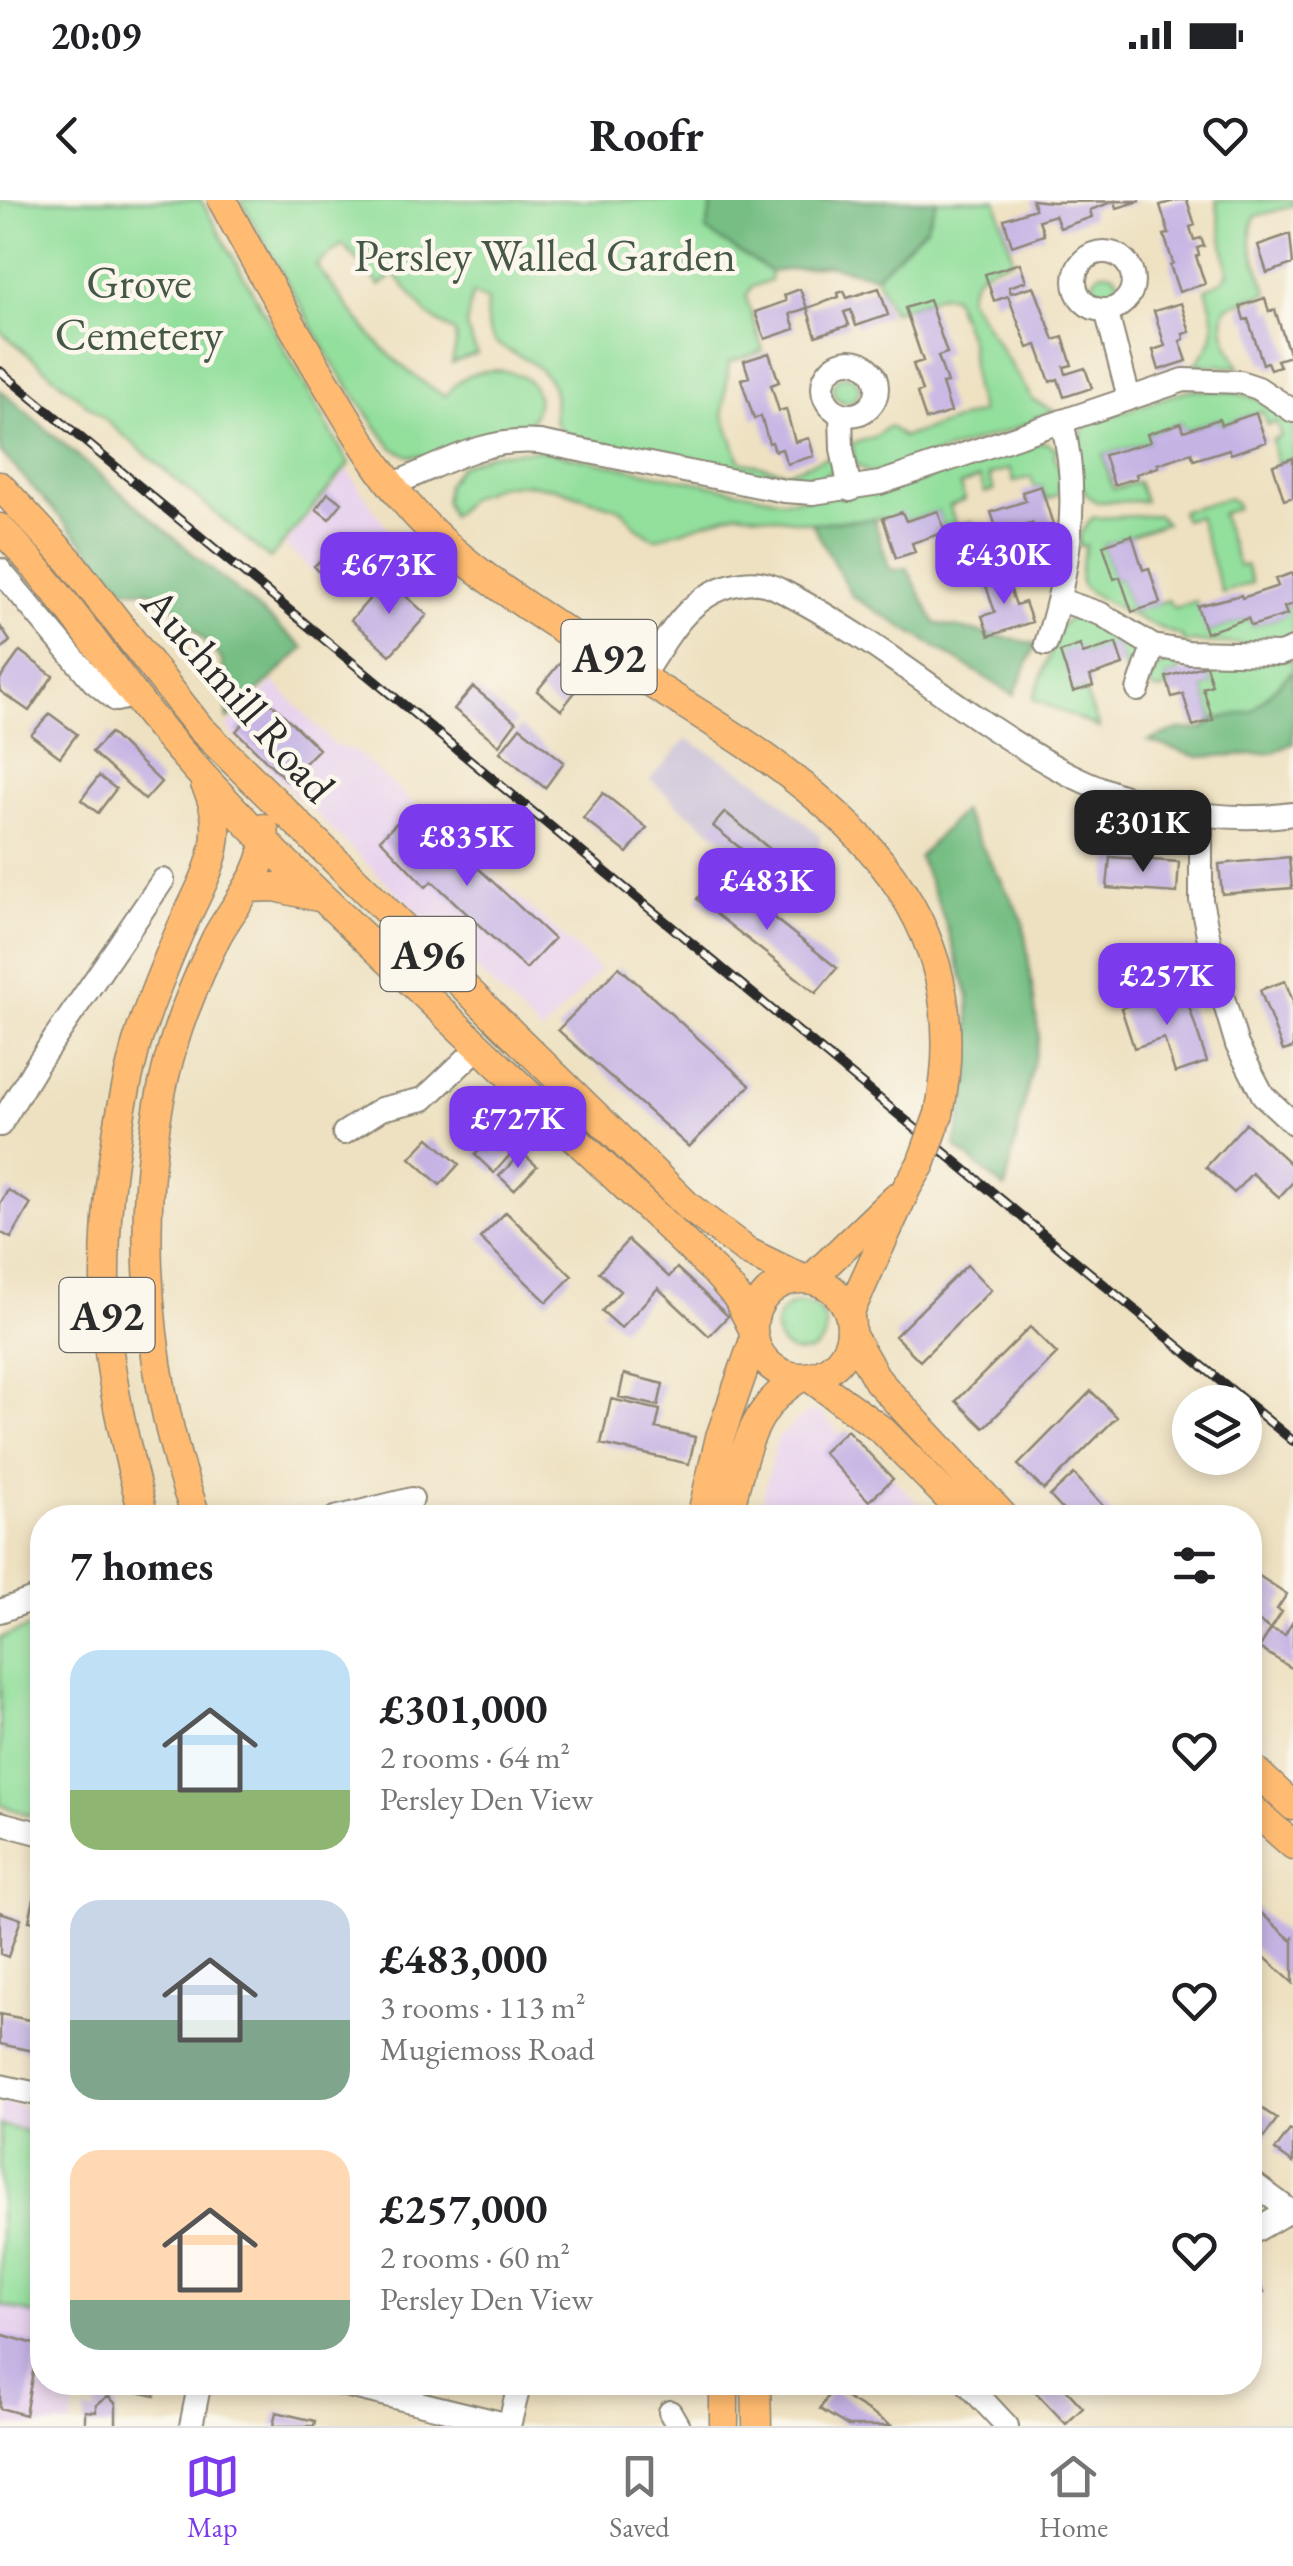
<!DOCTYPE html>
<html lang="en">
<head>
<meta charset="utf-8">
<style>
  :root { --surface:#fff; --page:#f6f6f6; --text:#202124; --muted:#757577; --line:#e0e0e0; --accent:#7c3aed }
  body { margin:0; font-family:"EB Garamond",serif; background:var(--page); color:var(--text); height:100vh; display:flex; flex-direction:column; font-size:38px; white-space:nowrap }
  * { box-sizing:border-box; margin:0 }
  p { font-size:32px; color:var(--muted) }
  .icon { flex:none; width:55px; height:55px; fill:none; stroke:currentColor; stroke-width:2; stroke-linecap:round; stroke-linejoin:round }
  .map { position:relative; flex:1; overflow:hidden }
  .sheet { position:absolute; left:30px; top:1305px; width:1232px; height:890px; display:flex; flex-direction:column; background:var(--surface); border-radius:40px; box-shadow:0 5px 15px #0003 }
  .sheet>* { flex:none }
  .buttons { position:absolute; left:1172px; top:1185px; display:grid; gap:20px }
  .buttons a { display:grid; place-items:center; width:90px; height:90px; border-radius:50%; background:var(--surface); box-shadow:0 5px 15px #0003; font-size:50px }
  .price { position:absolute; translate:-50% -85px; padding:0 22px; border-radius:20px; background:var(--accent); color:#fff; font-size:32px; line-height:65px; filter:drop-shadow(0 2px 5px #0008) }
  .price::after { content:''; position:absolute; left:50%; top:60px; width:30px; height:22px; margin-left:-15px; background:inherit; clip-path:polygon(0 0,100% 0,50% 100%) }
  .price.selected { background:#222; color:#fff }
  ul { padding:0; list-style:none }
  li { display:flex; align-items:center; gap:30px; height:250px; padding:0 40px }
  li span { display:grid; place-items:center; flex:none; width:280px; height:200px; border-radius:30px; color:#555 }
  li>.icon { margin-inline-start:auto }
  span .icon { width:120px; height:120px; fill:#fffc; stroke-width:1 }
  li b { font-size:42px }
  h2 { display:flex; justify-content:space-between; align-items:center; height:120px; padding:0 40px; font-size:42px }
  .status { display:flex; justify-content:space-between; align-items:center; height:70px; padding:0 50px; background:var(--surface); direction:ltr }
  .status svg { height:28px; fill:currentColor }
  header { display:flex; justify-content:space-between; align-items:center; height:130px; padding:0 40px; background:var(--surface); font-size:45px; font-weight:700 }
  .tabs { display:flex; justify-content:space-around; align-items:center; height:140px; border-top:2px solid var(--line); background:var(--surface); font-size:28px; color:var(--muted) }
  .tabs a { display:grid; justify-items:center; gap:5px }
  .tabs .selected { color:var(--accent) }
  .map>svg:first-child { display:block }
  .built { fill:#e8d2ee }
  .industrial { fill:#c9bfd7 }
  .green { fill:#93df9c; stroke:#5f8564; stroke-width:2.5 }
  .forest { fill:#76be84; stroke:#507458; stroke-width:2.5 }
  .building { fill:#c5b3e4 }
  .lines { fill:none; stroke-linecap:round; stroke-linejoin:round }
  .minor-casing { stroke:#8c8676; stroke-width:26 }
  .major-casing { stroke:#8c8676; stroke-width:31 }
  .minor { stroke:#fff; stroke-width:22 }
  .major { stroke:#ffbb71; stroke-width:28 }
  .rail-casing { stroke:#2b2b2b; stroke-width:10 }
  .rail { stroke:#fbf7ec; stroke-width:6; stroke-dasharray:19; stroke-linecap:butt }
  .major-bridge-casing { stroke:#8c8676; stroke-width:31; stroke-linecap:butt }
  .major-bridge { stroke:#ffbb71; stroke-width:28 }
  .labels { text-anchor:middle; stroke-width:9; stroke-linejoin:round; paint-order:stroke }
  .shield { fill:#fbf7ec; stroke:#696865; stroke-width:2.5 }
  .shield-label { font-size:42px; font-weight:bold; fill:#2b2b2b }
  .park-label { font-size:45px; fill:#455847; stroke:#fbf7ec }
  .street-label { font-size:45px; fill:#2b2b2b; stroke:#fbf7ec }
</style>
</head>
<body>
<div class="status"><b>20:09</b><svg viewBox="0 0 49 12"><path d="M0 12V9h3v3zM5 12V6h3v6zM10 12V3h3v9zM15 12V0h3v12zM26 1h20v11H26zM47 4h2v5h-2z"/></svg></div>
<header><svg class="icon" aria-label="back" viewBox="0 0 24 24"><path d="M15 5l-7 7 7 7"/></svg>Roofr<svg class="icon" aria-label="heart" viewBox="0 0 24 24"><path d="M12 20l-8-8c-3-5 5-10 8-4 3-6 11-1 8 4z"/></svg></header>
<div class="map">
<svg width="1293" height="2226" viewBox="0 0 1293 2226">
  <rect width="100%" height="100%" fill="#fbf7ec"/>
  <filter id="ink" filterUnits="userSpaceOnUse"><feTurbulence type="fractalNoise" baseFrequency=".01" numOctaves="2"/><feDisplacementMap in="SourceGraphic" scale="20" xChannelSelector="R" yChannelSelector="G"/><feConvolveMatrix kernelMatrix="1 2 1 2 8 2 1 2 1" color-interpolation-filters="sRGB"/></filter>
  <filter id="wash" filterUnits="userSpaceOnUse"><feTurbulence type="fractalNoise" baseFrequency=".0048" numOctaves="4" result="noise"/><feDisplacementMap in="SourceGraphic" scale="40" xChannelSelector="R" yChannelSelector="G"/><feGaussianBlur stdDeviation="2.25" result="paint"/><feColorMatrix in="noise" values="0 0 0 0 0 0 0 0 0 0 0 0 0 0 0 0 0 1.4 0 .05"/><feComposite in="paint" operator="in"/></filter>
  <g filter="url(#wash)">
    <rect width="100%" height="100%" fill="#eee1c1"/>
    <path class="built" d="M347,270L389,331L329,387L285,345Z
      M274,482L334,545L356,552L600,770L542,833L226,527Z
      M808,1212H821L841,1236L847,1231L931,1317L758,1318L777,1239Z
      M0,1901L42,1912V2182L79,2183L71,2226H0Z"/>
    <path class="industrial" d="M687,539L760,582L820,636V658L794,694L678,605L650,579Z"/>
    <path class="green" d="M0,0H201L349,264L270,359L0,131Z
      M241,0H713L706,31L771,72L770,80L752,87L746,97L763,151L729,162L723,213L740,261L787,272L833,255L835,267L819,282H785L573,238C539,223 565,202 548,179C519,140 481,163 487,101L472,94L466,127L477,154L452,163L456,145L455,133L428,115L395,74L380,86L343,44L316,65C358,119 384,162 445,196C450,191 456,183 462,179C498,158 561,177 528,225L484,236L425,261L424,256H409L393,248L384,237L335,167Z
      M937,0H996L1013,59C989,68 974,69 968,97L1033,200L1054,211L1034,218L1035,222L876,274L865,271L854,262L852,244L876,236L889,226L903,237L981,212L974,189L970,141L953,96L941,95L892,112L876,76L926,27Z
      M1216,0H1293V6L1256,16C1242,39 1260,70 1268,93L1228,106C1215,127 1231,147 1239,167L1195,164C1220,138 1216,122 1206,89L1223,80L1228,73Z
      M1093 85a13 13 0 1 1 26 0a13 13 0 1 1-26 0Z
      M833 189a13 13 0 1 1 26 0a13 13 0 1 1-26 0Z
      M1188,190C1235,191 1256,191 1293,223V258L1276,263L1272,240L1281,236L1276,222L1267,225L1262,211L1221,225L1218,219L1184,231L1181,223L1148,234L1150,242L1103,255L1113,289L1138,282L1145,301L1096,302L1088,296L1082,287L1076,243L1086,224Z
      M1038,242L1047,243L1057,249L1054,255L1060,270L1059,294L1046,300L1041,286L1034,288L1031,277L1014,282L1010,269L989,275L994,290L985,293L980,278L960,285L965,300L949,306L957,327L972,322L978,350L971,360L956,366L938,311L906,321L883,318L812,323L738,312L655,339L636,327L623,310L555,288L526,284L497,286L471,297L451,316L445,301L447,284L460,266L489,254L539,250L783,300L883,292Z
      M1228,298L1235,302L1237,308L1221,314L1239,367L1246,365L1252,383L1222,393L1198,316L1184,320L1181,311Z
      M1157,315L1166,323L1103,345L1114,379L1120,377L1132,412L1168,400L1174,408L1196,401L1207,433L1248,418L1252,426L1286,415L1284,407L1293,404V440L1279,445L1184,442L1182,436C1166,432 1088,396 1082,385C1077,374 1084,357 1086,345L1079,346L1080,334L1092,318Z
      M1079,416C1097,419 1134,437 1138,457C1139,465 1135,473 1133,481H1129L1116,444L1083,454L1073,491L1084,489L1099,528L1033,499L1061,425L1070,418Z
      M1175,459L1179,473L1166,477L1169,487L1159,491L1148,487L1156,468Z
      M1293,459V470L1252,511L1213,520L1203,488L1212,485L1206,465L1212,460Z
      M776 1128a25 25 0 1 1 50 0a25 25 0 1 1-50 0Z
      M42,1423V1619L0,1605V1438Z
      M0,1925L42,1935V2116L0,2105Z"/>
    <path class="forest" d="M713,0H937L926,27L876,76L826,65L771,72L706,31Z
      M0,190L304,448L228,519L226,479L221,459L165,397L150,391L125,389L0,251Z
      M874,319L890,370L907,368L935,423L1036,444L1014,495L852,396L812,323Z
      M1293,470V543L1272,553L1198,557L1148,541L1178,530L1203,529L1213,520L1252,511Z
      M962,611L1023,720L1039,837L1005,989L955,946L970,875L969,796L941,710L919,657Z"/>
    <g id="blocks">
      <path class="building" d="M1032,0L1051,2L1140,1L1117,8L1115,1L1090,10L1092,17L1060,28L1055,15L1039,20L1044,35L1012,46L1004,19L1035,9Z
        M1178,0H1187L1195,25L1190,27L1194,40L1201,38L1204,46L1197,48L1199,55L1196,56L1205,84L1179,92L1170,65L1173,63L1164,35L1169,34L1160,5Z
        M1290,34L1293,64L1267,73L1258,45Z
        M1020,63L1026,81L1009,87L1011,93L1034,86L1054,140L1063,137L1072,165L1064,167L1066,174L1085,168L1092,188L1064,197L1058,179L1050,182L1037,145L1028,148L1008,96L994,101L985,74Z
        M879,88L888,115L856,126L851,110L844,112L849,125L816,136L807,108L839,97L838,93L844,91L847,98Z
        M800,89L807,108L790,114L795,129L765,139L755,112L786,101L784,95Z
        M1265,98L1269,112L1275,110L1290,156L1277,160L1280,166L1270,169L1267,162L1263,164L1248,119L1244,120L1240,106Z
        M929,100L947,153L938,156L947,183L942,184L951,212L926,220L917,193L922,191L913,164L923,161L905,108Z
        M1181,103L1190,132L1183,134L1184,139L1180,141L1187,161L1159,170L1153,150L1165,146L1154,111Z
        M769,153L779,182L771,185L779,211L786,209L795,242L809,238L814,256L787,264L782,249L775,251L772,242L769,243L761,216L754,219L741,179L749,177L744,161Z
        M1256,213L1266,242L1231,254L1229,249L1194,260L1191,253L1157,264L1158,267L1136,274L1137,278L1114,285L1104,255L1150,242L1147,234L1181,223L1184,231L1219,219L1221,225Z
        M1293,258V297L1284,300L1273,265Z
        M1041,286L1053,325L1035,331L1032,323L998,333L991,312L1026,301L1022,292Z
        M328,293L342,303L329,319L316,309Z
        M938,311L945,332L912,343L915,352L896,358L883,318L902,312L906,321Z
        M1132,335L1143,370L1149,368L1160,403L1132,412L1120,377L1114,379L1103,345Z
        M347,337L363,355L330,384L314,366Z
        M1005,373L1016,405L1025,402L1032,422L989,436L982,416L995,412L984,380Z
        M1293,373V404L1284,407L1287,415L1251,426L1248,418L1206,433L1197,406L1241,395L1242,398L1278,386L1275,379Z
        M387,379L427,415L390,455L351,420Z
        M0,426L10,441L0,451Z
        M1116,443L1123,465L1090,476L1093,486L1073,492L1060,452L1080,445L1083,454Z
        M20,451L53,476L29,511L0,491V479Z
        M562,460L586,478L561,510L537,491Z
        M1206,465L1212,485L1203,488L1213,520L1193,526L1183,494L1172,497L1166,477Z
        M473,487L516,522L499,545L454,509Z
        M267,499L319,549L287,581L236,531Z
        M50,514L77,534L60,557L31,535Z
        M520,527L564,562L545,588L500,552Z
        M110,533L161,582L145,600L92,552Z
        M99,576L116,589L98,613L81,600Z
        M603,593L647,628L627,653L583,618Z
        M410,610L456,657L461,652L554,739L526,769L432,681L426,687L380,639Z
        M725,612L771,650L760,664L713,626Z
        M1110,657L1179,662L1177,693L1107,688Z
        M1289,657L1292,688L1222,694L1219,664Z
        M717,673L837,768L816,793L697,699Z
        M619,767L750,885L689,947L558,830Z
        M1285,781L1293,801V848L1283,851L1260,790Z
        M1183,788L1207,862L1175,873L1164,838L1134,848L1121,808Z
        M1246,923L1293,966V982L1279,997L1252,973L1234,993L1206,967Z
        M498,930L516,948L494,973L475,955Z
        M429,938L459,964L440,985L410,958Z
        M522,953L537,966L514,990L499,976Z
        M8,990L31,1004L11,1038L0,1032V1004Z
        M506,1012L572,1076L547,1102L480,1038Z
        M628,1040L669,1077L677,1068L728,1116L709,1136L658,1088L621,1128L602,1111L620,1091L599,1072Z
        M967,1065L991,1090L920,1161L895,1136Z
        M1030,1127L1057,1154L984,1228L956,1201Z
        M624,1174L663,1184L658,1206L619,1197Z
        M1091,1191L1117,1217L1044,1290L1018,1265Z
        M611,1199L660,1210L656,1228L695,1237L689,1264L601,1244Z
        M847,1230L893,1279L869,1301L823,1252Z
        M1074,1274L1114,1318H1070L1050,1296Z
        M1250,1370L1287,1394L1277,1409L1282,1412L1271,1429L1285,1435L1293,1421V1469L1259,1448L1271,1429L1256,1420L1250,1428Z
        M36,1690L42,1692V1723L29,1721Z
        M1250,1703L1291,1740L1293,1738V1783L1250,1744Z
        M0,1712L21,1719L8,1757L0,1754Z
        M0,1814L39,1822L33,1851L0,1844Z
        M1250,1900L1277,1919L1262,1940L1250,1931Z
        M1290,1930L1293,1932V1963L1275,1950Z
        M1250,2070L1264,2092L1250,2101Z
        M0,2134L38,2145L25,2215L0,2208Z
        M126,2182H158L155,2196L124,2189Z
        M1034,2182H1059L1083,2208L1066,2224L1030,2186Z
        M832,2189L892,2226H848L820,2209Z
        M108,2196L116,2204V2226H85V2211L96,2212V2205Z
        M276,2212L315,2221L314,2226H273Z"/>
    </g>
  </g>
  <g filter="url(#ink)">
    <use href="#blocks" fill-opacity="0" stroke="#8c8676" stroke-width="2.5"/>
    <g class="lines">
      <defs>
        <path id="minor" d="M1075 81a29 29 0 1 1 58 0a29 29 0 1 1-58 0Z
          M1106,110L1129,198
          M823 188a27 27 0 1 1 54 0a27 27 0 1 1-54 0Z
          M841,214L842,249L850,290
          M392,285C443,264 484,237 540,242L784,291L813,293L880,283L1184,180L1240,182L1258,188L1293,211
          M0,370L93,481L116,500L135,496
          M1060,400L1101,414L1153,446L1188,452L1280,454L1293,449
          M1046,444C1069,371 1081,297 1062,221
          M641,478C668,437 690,390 743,383C756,381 769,384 780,390C878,439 961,515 1057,568C1128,606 1213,625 1293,614
          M1138,490L1153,446
          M1201,616V700L1216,774L1237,845L1263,895L1293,923
          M0,925L36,866L163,680
          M344,933L381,909L424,899L480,846
          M335,1318L412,1299
          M0,1411L42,1396
          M0,1623L42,1634
          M0,1886L42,1895
          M1250,1981L1293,2013
          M1250,2034L1289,2011
          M333,2182L509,2225
          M966,2182L1007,2226
          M670,2212L678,2226
          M191,2226L200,2182
          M509,2226L520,2182"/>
        <path id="major" d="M222,0C254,60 288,119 323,178C353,227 382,280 422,321C599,505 1007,583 939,914
          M0,286L69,360L200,528L689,1007L748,1052L801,1078
          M0,328C50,379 91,439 135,496C178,553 229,604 279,656L716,1073L737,1097L752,1127
          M247,688L275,687L318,697
          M753 1128a49 49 0 1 1 98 0a49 49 0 1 1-98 0Z
          M811,1079L896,997
          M849,1114L907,987L921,964
          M851,1134L878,1181L1005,1318
          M809,1177L883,1231L968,1318
          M144,1318C129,1257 112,1194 107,1132C100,1037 112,938 136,846C146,811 162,773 176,740C198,687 235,642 205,584
          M197,1318C140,1170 128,965 183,815C193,789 204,763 216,738C233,705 271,667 264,628
          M701,1318L720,1237L754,1140
          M727,1318C743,1263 747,1207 802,1177
          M1250,1566L1293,1606
          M1250,1607L1293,1645
          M724,2182V2226
          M756,2182L757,2226"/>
      </defs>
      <use href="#minor" class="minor-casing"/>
      <use href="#major" class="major-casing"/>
      <use href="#minor" class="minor"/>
      <use href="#major" class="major"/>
      <defs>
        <path id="rail" d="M0,171L1293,1241"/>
      </defs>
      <use href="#rail" class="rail-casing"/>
      <use href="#rail" class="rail"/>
      <defs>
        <path id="major-bridge" d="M921,964L939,914"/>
      </defs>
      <use href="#major-bridge" class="major-bridge-casing"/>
      <use href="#major-bridge" class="major-bridge"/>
    </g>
  </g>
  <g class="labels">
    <g class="shield">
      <rect x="561.5" y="420" width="95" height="74" rx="8"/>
      <rect x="380.5" y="717" width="95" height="74" rx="8"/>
      <rect x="59.5" y="1078" width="95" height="74" rx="8"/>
    </g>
    <g class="shield-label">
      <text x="609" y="472">A92</text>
      <text x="428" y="769">A96</text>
      <text x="107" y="1130">A92</text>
    </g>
    <g class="park-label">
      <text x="545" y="71">Persley Walled Garden</text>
      <text x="139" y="98">Grove<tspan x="139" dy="52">Cemetery</tspan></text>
    </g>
    <g class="street-label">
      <text transform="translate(239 494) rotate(49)" y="16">Auchmill Road</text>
    </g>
  </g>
</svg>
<div class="buttons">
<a><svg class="icon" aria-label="layers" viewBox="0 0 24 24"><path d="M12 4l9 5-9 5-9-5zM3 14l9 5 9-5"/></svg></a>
</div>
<b class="price" style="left:1004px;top:407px">£430K</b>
<b class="price" style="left:389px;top:417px">£673K</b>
<b class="price selected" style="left:1143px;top:675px">£301K</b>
<b class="price" style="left:467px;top:689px">£835K</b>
<b class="price" style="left:767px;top:733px">£483K</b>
<b class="price" style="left:1167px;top:828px">£257K</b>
<b class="price" style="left:518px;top:971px">£727K</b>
<section class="sheet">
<h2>7 homes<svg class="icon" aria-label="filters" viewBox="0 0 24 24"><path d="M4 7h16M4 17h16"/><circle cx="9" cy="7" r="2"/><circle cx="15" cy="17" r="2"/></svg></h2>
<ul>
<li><span style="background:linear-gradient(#bfe0f5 70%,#8fb573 0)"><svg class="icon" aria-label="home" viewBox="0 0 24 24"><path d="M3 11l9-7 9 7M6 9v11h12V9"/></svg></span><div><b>£301,000</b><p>2 rooms · 64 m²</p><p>Persley Den View</p></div><svg class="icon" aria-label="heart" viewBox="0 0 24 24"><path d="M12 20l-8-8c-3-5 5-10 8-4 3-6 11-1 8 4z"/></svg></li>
<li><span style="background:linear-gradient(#c9d6e8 60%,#7fa58c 0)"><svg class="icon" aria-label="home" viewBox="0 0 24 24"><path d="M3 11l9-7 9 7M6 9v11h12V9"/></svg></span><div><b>£483,000</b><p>3 rooms · 113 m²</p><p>Mugiemoss Road</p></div><svg class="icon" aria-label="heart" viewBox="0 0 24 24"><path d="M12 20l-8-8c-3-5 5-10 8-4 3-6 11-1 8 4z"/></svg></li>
<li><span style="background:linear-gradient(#ffd9b3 75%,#7fa58c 0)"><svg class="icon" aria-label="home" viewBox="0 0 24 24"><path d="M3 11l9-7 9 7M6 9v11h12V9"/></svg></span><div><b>£257,000</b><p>2 rooms · 60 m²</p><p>Persley Den View</p></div><svg class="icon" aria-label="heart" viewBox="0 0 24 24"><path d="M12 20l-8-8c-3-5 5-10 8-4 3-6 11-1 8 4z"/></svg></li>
</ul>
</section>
</div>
<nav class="tabs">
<a class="selected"><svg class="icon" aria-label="map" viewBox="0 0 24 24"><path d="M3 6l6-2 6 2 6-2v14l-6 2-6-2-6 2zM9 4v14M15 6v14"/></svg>Map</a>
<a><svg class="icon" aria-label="saved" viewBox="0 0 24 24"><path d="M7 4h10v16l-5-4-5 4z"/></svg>Saved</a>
<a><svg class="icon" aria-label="home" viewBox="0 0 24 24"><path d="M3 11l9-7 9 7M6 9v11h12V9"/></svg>Home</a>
</nav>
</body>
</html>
